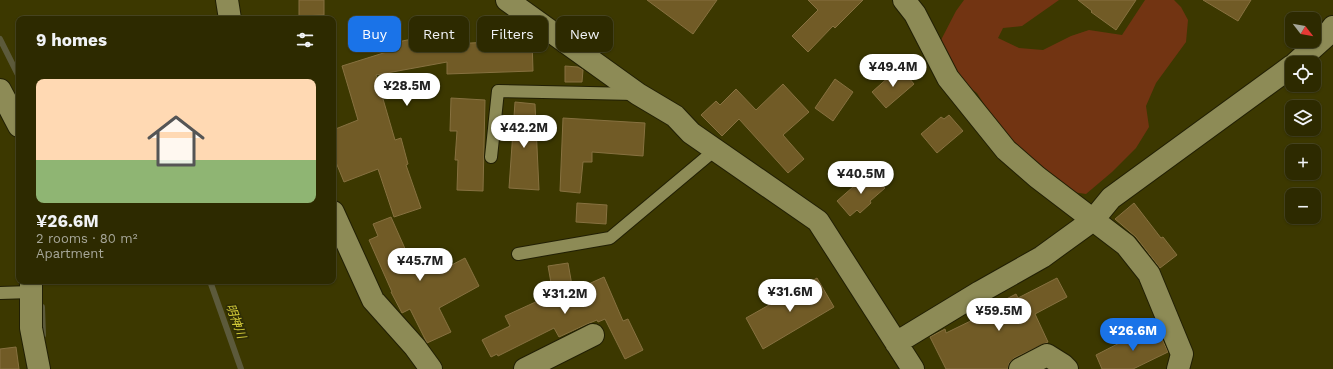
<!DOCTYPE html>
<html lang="en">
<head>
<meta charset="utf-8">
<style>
  :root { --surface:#2d2a00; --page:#35320a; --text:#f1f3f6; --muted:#a7a799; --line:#484622; --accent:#1a73e8 }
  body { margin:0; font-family:"Work Sans","Noto Sans JP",sans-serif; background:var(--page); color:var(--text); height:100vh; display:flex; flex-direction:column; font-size:15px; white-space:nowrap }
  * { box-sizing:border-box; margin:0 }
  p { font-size:13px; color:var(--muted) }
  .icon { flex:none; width:22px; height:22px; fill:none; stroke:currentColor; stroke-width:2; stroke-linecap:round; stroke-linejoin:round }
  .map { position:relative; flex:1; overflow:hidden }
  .details { position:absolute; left:16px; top:16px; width:320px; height:268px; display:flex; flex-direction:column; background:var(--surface); border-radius:8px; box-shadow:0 1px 3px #0004,0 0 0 1px var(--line) }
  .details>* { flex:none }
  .hud { position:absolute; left:348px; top:16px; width:380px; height:36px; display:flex; gap:8px }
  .needle { width:26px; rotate:121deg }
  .tools { position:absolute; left:1285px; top:12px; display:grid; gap:8px }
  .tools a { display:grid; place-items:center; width:36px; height:36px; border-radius:8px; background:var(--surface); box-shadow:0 1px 3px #0004,0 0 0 1px var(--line); font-size:20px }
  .price { position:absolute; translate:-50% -34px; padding:0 9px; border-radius:14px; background:#fff; color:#222; font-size:13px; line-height:26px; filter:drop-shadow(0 1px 2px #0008) }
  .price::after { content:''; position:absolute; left:50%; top:24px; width:12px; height:9px; margin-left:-6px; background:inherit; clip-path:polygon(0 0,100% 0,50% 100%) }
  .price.active { background:var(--accent); color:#fff }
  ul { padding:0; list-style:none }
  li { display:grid; align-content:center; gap:8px; height:212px; padding:0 20px }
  li span { display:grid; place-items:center; height:124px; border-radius:8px; color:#555 }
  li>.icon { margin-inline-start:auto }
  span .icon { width:72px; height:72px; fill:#fffc; stroke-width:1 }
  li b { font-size:17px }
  h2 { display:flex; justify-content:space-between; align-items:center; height:48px; padding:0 20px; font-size:17px }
  .chip { padding:0 14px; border-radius:8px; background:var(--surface); box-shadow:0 1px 3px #0004,0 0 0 1px var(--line); font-size:14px; line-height:36px }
  .chip.active { background:var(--accent); color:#fff }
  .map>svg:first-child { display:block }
  .green { fill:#723412 }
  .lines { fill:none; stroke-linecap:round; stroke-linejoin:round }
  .stream { stroke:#5c5a3b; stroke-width:6 }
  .building { fill:#715b26; stroke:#877140 }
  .lane-casing { stroke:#211f04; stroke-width:14 }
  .street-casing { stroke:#211f04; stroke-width:24 }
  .lane { stroke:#8d8b56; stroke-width:12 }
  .street { stroke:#8d8b56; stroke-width:22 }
  .labels { text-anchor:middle; stroke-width:3.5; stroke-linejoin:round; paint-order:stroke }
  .water-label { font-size:12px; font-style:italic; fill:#d1c938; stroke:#302e05 }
</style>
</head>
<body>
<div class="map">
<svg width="1333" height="369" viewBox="0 0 1333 369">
  <rect width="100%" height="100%" fill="#3c3800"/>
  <path class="green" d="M964,0H1059L1022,26L1003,28L998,38L1019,48L1043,50L1071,36L1089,30L1122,35L1145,0H1174L1181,7L1188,20L1186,42L1156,83L1146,106L1149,127L1136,148L1112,172L1086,194L1066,191L1020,152L991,115L977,93L956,78L941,40L956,11Z"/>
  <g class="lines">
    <path class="stream" d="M0,39L19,77
      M210,281L241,369
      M42,307L43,335"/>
  </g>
  <path class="building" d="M299,0H324V15L299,16Z
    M647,0H717L693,34Z
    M808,0H863L835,28L833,26L808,52L792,36L818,10Z
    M1078,0H1136L1116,30L1091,12L1092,11Z
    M1203,0H1251L1238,21Z
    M428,36L430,45L532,40L533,71L447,74V62L376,75L395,140L401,138L408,164L406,165L421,208L394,217L378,169L344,182L333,155V130L358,120L342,66L393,50L392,43Z
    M565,66L578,67L583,70L582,82H565Z
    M900,67L914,84L886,108L872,92Z
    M835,79L853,92L833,121L815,108Z
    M783,84L809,112L783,135L804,159L788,173L739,119L722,136L701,115L716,101L720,105L736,89L756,110Z
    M451,98L485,100L483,191L457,190L458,160H455L457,131H450Z
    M515,102L535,104L539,190L509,188Z
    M949,115L963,131L937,153L921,134L941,117L944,119Z
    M563,118L645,123L643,156L592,152V162H583L580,193L560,191Z
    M870,172L885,188L870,201L871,203L860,213L857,210L850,216L837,201Z
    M577,203L607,205L606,224L576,222Z
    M1134,203L1161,238L1163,237L1177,255L1160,268L1136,237L1115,219Z
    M391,217L418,278L442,266L444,269L465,258L479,286L439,308L451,332L427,343L410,309L402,313L391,292H392L369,240L378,236L373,224Z
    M568,263L573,291L604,277L623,321L628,319L643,350L625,359L605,319L598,322L597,320L587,324L559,337L554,328L498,356L497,354L491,357L482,340L510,326L505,316L553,294L548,266Z
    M817,278L834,307L763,349L746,318Z
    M1057,278L1067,297L1035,314L1048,342L1014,358L1009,363L1008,369H946L930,337L945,329L946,333L989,312L987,309L1016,294L1018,298Z
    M1157,328L1168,352L1133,369H1102L1096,355L1135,335L1137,338Z
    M16,347L19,369H0V349Z"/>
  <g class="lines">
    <defs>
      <path id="lane" d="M491,157L498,91L635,94
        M518,254L610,238L715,150
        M0,293L31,292"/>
      <path id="street" d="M227,0L230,19
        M507,0L638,94L675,116L691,133L818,221L913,369
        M904,0L915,14L948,78L1006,150L1037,177L1126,245L1149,274L1182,354L1178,369
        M1296,63L1327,35L1333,27
        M0,90L19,126
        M333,212L373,300L415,347L431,369
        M31,281V328L39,369
        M896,343L980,292L1042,257L1093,220L1111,198L1292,66
        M525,369L593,335
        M1020,369L1047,355L1063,365L1067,369"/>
    </defs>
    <use href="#lane" class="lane-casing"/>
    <use href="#street" class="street-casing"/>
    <use href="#lane" class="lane"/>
    <use href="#street" class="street"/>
  </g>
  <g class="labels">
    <g class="water-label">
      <text transform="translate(236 321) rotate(70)" y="4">明神川</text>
    </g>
  </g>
</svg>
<div class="tools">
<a><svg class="needle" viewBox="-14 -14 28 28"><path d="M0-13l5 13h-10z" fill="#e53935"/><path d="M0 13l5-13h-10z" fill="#a7a799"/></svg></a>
<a><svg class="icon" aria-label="locate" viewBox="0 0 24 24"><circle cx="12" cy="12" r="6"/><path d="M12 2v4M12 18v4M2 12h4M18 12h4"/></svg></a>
<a><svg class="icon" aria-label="layers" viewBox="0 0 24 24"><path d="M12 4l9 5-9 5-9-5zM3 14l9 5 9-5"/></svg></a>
<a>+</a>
<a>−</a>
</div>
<b class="price" style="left:893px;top:88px">¥49.4M</b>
<b class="price" style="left:407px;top:107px">¥28.5M</b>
<b class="price" style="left:524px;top:149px">¥42.2M</b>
<b class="price" style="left:861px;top:195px">¥40.5M</b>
<b class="price" style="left:420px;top:282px">¥45.7M</b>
<b class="price" style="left:790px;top:313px">¥31.6M</b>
<b class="price" style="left:565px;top:315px">¥31.2M</b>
<b class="price" style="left:999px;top:332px">¥59.5M</b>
<b class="price active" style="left:1133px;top:352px">¥26.6M</b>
<div class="hud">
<a class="chip active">Buy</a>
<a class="chip">Rent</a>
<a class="chip">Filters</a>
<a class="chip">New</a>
</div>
<section class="details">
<h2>9 homes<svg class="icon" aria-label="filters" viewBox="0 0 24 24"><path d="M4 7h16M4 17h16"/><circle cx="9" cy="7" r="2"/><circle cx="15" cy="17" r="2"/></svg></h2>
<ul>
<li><span style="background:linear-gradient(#ffd9b3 65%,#8fb573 0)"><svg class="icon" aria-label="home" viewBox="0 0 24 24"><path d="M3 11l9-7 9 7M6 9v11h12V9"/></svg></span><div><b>¥26.6M</b><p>2 rooms · 80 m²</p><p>Apartment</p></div></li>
</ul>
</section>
</div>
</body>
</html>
